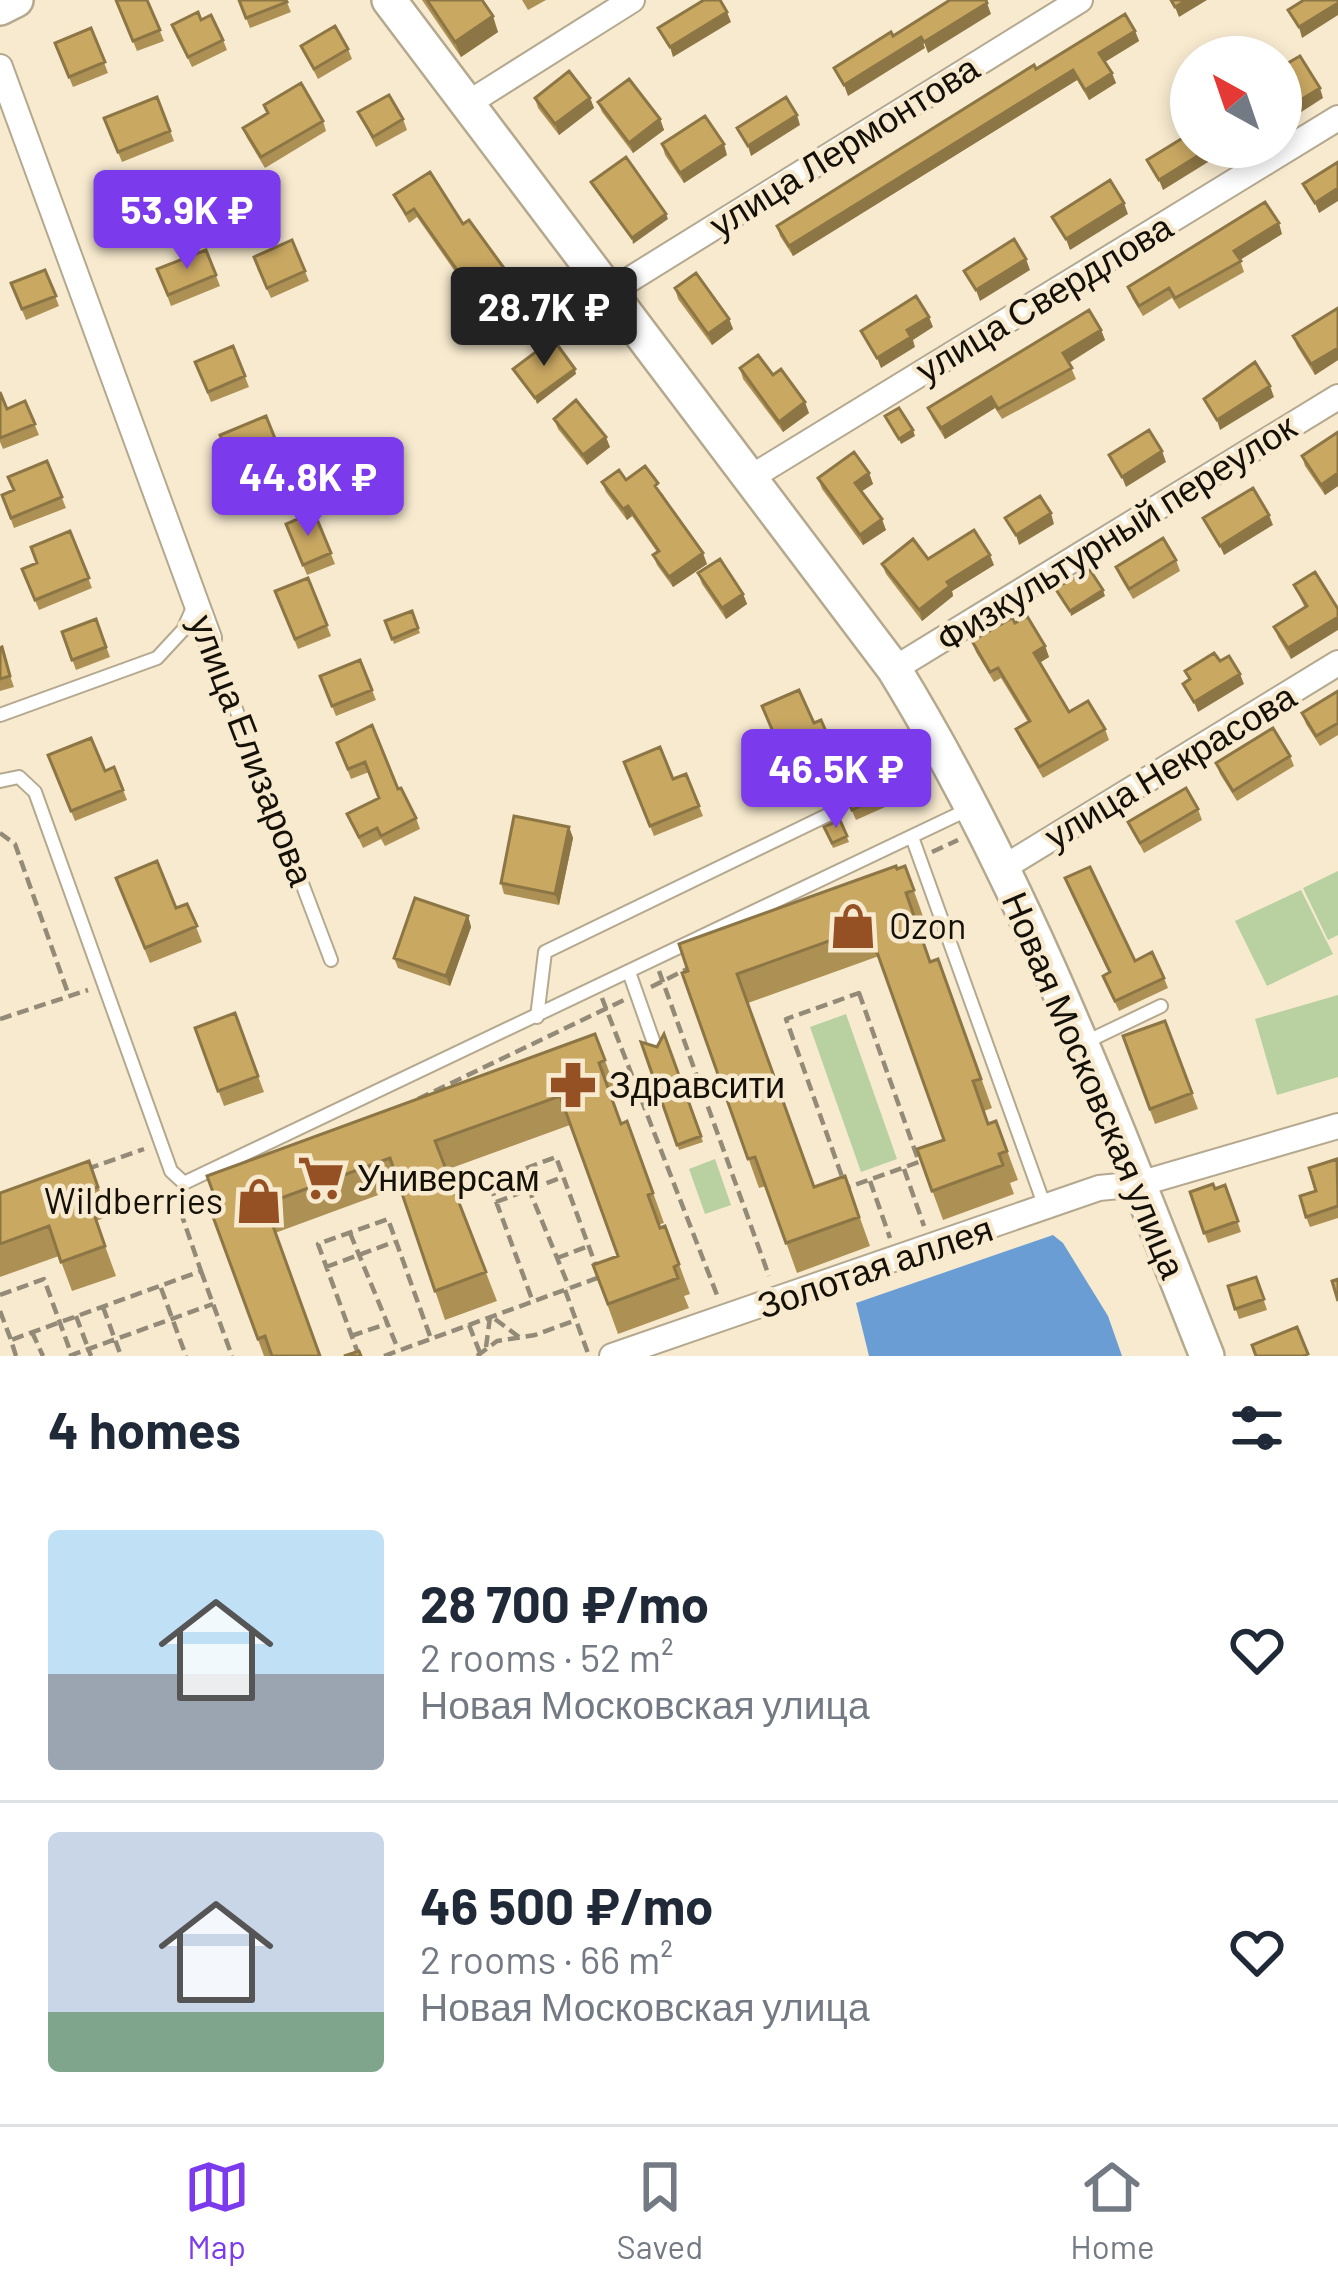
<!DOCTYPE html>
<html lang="en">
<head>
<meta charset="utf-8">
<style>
  :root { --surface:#fff; --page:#f2f2f3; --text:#1f2937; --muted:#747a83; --line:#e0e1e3; --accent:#7c3aed }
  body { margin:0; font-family:Barlow,sans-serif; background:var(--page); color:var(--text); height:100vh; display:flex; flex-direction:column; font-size:45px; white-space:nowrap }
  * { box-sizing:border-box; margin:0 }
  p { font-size:39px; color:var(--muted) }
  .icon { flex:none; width:66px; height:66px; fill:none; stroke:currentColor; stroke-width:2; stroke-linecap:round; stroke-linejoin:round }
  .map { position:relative; height:1356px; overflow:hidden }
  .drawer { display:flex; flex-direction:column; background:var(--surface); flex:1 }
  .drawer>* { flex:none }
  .needle { width:78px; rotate:320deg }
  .tools { position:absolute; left:1170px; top:36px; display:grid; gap:24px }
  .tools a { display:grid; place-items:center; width:132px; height:132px; border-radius:50%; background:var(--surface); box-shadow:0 6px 18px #0003; font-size:60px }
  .price { position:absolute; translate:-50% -102px; padding:0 27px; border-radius:12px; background:var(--accent); color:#fff; font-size:39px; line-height:78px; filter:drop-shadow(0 3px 6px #0008) }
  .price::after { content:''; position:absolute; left:50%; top:72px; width:36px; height:27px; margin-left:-18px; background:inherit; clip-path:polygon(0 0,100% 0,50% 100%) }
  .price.selected { background:#222; color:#fff }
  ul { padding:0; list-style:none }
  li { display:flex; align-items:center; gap:36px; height:300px; padding:0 48px }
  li+li { border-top:3px solid var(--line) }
  li span { display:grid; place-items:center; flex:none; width:336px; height:240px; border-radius:12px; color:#555 }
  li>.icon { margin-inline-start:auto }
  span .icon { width:144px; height:144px; fill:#fffc; stroke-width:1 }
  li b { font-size:51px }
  h2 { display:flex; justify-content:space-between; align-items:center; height:144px; padding:0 48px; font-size:51px }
  .dock { display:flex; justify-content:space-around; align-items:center; height:168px; border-top:3px solid var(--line); background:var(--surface); font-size:33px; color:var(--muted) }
  .dock a { display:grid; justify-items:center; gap:6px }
  .dock .selected { color:var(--accent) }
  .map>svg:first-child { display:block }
  .green { fill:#b9d0a1 }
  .water { fill:#6a9dd3 }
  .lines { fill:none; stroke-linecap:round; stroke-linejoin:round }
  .lane-casing { stroke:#b4a88e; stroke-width:16 }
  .street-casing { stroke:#b4a88e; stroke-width:28 }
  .secondary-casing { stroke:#b4a88e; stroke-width:38 }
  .path { stroke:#938a77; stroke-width:4.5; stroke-dasharray:12 6; stroke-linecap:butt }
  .lane { stroke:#fff; stroke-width:12 }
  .street { stroke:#fff; stroke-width:24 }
  .secondary { stroke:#fff; stroke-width:33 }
  .wall { fill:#ad9054 }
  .shaded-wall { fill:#8d7645 }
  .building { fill:#c9a862; stroke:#8d7645; stroke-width:3 }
  .labels { text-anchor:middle; stroke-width:9; stroke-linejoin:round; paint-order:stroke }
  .street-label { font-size:36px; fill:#151108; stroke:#f7eacf }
  .poi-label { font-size:36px; fill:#151108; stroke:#f7eacf; text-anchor:start }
</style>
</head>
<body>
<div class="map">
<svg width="1338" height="1356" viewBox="0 0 1338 1356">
  <rect width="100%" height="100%" fill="#f7eacf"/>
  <path class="green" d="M1338,871V935L1328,940L1303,888Z
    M1301,890L1333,954L1267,986L1235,921Z
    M1338,995V1077L1277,1095L1255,1019Z
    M846,1014L897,1159L861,1172L810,1027Z
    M715,1159L731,1205L705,1214L689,1169Z"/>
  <path class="water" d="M1053,1235L1063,1243L1108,1316L1122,1356H869L856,1303Z"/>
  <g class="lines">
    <defs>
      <path id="lane" d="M209,638L331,960
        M0,715L157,658L183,630L195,603
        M0,781L19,777L35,792L171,1171L184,1183L967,810
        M912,837L1045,1207
        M629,972L654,1043
        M537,1017L545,952L836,811
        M1086,1042L1161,1006"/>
      <path id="street" d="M0,67L209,638
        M467,104L632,0
        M608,293L1080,0
        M750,478L1338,118
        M894,669L1338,397
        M1003,868L1338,663
        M612,1356L1099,1188L1139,1184L1338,1126"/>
      <path id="secondary" d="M389,0L894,669C1025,882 1115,1124 1207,1356
        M0,8L16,0"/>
    </defs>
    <use href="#lane" class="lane-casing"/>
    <use href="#street" class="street-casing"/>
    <use href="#secondary" class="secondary-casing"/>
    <path class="path" d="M0,833L15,844L69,996
      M932,852L958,840
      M659,971L769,1276
      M651,987L689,968
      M859,993L919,1162L846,1188L786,1019Z
      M602,998L717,1295
      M0,1019L88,990
      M418,1099L624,1000
      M87,1169L144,1149
      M904,1169L924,1226
      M521,1170L569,1287
      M870,1181L890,1238
      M496,1202L563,1177
      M181,1213L219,1194
      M350,1233L398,1349
      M557,1258L589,1246
      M326,1267L394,1242
      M201,1271L232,1356
      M161,1288L186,1356
      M565,1290L589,1356
      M0,1295L44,1279L72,1356
      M103,1307L121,1356
      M0,1311L11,1340
      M76,1316L91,1356
      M495,1319L519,1337
      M469,1325L480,1353
      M32,1332L43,1356
      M351,1336L386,1324
      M486,1347L490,1317
      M16,1356L11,1340L201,1271L181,1213L182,1200
      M69,1356L213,1304
      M359,1356L318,1244L388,1219L431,1339
      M384,1356L600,1277L556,1157L489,1182L533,1302
      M477,1356L497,1341L535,1335L576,1320"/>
    <use href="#lane" class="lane"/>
    <use href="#street" class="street"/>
    <use href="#secondary" class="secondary"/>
  </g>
  <path class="wall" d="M116,0H147L164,41L137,51Z
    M239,0H286L291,12L250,28Z
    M422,0H482L498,32L461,57Z
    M522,0H546L528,10Z
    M201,20L223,40L227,50L192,67L172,25Z
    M91,28L108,73L73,87L55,43Z
    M1135,31L1139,41L1105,62L1116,83L1089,100L1077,80L793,256L780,236L777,226L1036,69Z
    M301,46L348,49L352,59L318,79Z
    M157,97L174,141L122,162L104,118Z
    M535,98H590L594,108L559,135L538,108Z
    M598,102L660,119L664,130L633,153L602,112Z
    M264,105L323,121L326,131L265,168L247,138L243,128L267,114Z
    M358,112L403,119L407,130L376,147Z
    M662,144L727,155L684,183L665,155Z
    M130,182L147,226L116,239L98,195Z
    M394,195L463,224L529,305L479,342L460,316L456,308L472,296L417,217L409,223Z
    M1282,234L1240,260L1244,272L1179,309L1172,298L1143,316L1132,298L1128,287Z
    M292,240L309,281L271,298L257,268Z
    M206,250L220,286L171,306L157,269Z
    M45,270L59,306L26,320L11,283Z
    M675,288L729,319L733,329L712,345L678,299Z
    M1338,308V360L1315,375L1297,346L1293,336Z
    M1101,330L1105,340L1069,363L1076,379L1002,419L995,408L945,439L932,418L928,408Z
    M233,346L249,387L211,402L195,362Z
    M740,368L773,375L809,413L783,432L743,379Z
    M0,392L7,409L25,401L39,435L3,449L0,442Z
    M266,416L282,457L236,475L220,435Z
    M554,419L610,447L587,465L558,429Z
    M1338,432V486L1325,495L1305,466L1302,456Z
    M47,461L66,508L14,528L2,495L13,491Z
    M869,473L873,484L862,491L886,530L863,545L822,489L818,478Z
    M626,480L662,493L707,564L673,587L657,565L653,555L657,552L632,516L627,520L606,492L602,482Z
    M314,512L335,564L307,575L286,524Z
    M70,531L92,588L39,610L22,569L37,563Z
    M928,559L994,565L952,591L953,596L922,621L886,574L882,564Z
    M1176,560L1180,571L1133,599L1120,577L1116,567Z
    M1315,572L1291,659L1278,637L1274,627L1305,608L1294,585Z
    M698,573L743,594L747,604L726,619L702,584Z
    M308,578L331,636L298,649L275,591Z
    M96,619L110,657L76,670L62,632Z
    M385,621L418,628L420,633L394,644Z
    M1015,623L1045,646L1049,657L1040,662L1069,712L1105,729L1109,740L1043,778L1020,739L1016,729L1028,722L1001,678L994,682L976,652L972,641Z
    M0,648L14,687L0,691Z
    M360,660L376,700L336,716L320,676Z
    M1338,691V735L1320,746L1306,724L1302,713Z
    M762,706L814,723L821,720L835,753L790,773Z
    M372,725L398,789L416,818L420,829L385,846L381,839L363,848L347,814L379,799L369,772L351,779L337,743Z
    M48,755L105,771L123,790L127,800L75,821Z
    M1290,756L1294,766L1237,801L1220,774L1216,763Z
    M624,762L673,779L686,774L703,816L654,836Z
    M841,786L890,792L894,803L856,820Z
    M1198,809L1202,820L1144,853L1128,822Z
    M840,820L849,842L833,848L824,827Z
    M569,827L573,838L559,905L504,894L501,883Z
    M905,866L924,919L916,922L930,961L938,959L992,1108L984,1111L988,1124L996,1121L1018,1180L1010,1183L1014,1194L943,1220L917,1149L944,1140L879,956L748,1003L814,1187L845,1176L870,1246L797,1273L766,1186L759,1188L682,973Z
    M116,878L176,908L187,904L202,942L150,963Z
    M1065,878L1135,961L1164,978L1168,988L1119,1011L1103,976L1109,973Z
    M468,916L471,927L450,986L398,968L394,958Z
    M235,1013L264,1092L224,1106L195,1028Z
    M1165,1021L1198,1109L1155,1124L1123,1036Z
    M595,1034L616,1090L610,1092L621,1124L627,1121L664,1223L658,1225L660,1228L665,1226L690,1294L684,1296L689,1308L618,1334L593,1265L618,1256L570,1125L446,1170L497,1301L445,1320L400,1187L275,1233L320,1356H264L209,1206Z
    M664,1034L703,1142L679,1150L641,1042L657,1047Z
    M89,1161L109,1216L96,1221L116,1276L72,1291L59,1256L0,1277V1193Z
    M1338,1162V1218L1310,1227L1306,1217L1316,1191Z
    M1225,1185L1241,1232L1208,1243L1190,1192Z
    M1256,1277L1267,1310L1239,1319L1228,1286Z"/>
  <path class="shaded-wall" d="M1187,0H1207L1179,17L1175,7Z
    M987,3L991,14L928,53L924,42Z
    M1338,3V15L1302,38L1299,27Z
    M727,12L731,22L673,57L670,47Z
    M493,16L498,32L461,57L455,42Z
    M1135,31L1139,41L1103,63L1099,53Z
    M921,37L925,48L848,96L844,85Z
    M1073,70L1077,80L793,256L789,246Z
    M1112,73L1116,83L1089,100L1085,90Z
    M1320,88L1323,98L1281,125V112Z
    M590,98L594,108L559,135L555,124Z
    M797,115L800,125L751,156L748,146Z
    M660,119L664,130L633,153L629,143Z
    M724,144L727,155L684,183L680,173Z
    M1212,147H1219L1221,154L1163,190L1159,180Z
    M1338,188V201L1319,213L1315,203Z
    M1124,203L1128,214L1070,250L1066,239Z
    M666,214L668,219L633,244L632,238Z
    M1279,223L1282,234L1238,261L1234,251Z
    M1026,259L1030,270L980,301L976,290Z
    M525,297L529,305L479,342L476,333Z
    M929,317L933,327L913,340L915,347L881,368L877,358L907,330Z
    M729,319L733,329L712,345L708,334Z
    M1101,330L1105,340L1067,364L1063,353Z
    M1338,348V360L1315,375L1311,364Z
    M575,369L576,374L537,404L535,398Z
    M1270,386L1274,397L1220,430L1217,420Z
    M991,397L995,408L945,439L941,428Z
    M805,402L809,413L783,432L779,422Z
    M913,430L915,436L901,444L899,439Z
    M606,437L610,447L587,465L583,455Z
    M1162,451L1166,462L1126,487L1122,477Z
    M869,473L873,484L859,493L855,483Z
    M1338,473V486L1325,495L1321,485Z
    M628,506L632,516L627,520L623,509Z
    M1051,513L1054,524L1019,545L1016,535Z
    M1269,515L1273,525L1224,555L1220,546Z
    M882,519L886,530L863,545L860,535Z
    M703,553L707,564L673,587L669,577Z
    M990,555L994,565L952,591L953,596L922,621L919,610L947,582Z
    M1103,590L1105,596L1071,616L1070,611Z
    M743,594L747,604L726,619L722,608Z
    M1338,617V630L1291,659L1288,648Z
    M1045,646L1049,657L1038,664L1034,653Z
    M1240,674L1244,684L1198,712L1194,702Z
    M569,827L573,838L559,905L555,894Z
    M468,916L471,927L450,986L446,976Z"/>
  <path class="building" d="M116,0H147L160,30L133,41Z
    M239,0H286L287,2L246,18Z
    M427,0H482L493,16L455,42Z
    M704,0H720L727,12L670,47L658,28Z
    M950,0H986L987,3L924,42L921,37L844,85L834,68L891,32L893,36Z
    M1171,0H1187L1175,7Z
    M1304,0H1338V3L1299,27L1288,10Z
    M198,12L201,20L211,15L223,40L188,57L172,25Z
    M1125,14L1135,31L1099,53L1112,73L1085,90L1073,70L789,246L777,226L1034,65L1036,69Z
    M335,26L348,49L314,69L301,46Z
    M91,28L105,62L69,77L55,43Z
    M1300,56L1320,88L1281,112V67Z
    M569,71L590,98L555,124L535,98Z
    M629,79L660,119L629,143L598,102Z
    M301,83L323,121L261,157L243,128L268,113L264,105Z
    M389,95L403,119L373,137L358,112Z
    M157,97L170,131L118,152L104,118Z
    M786,97L797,115L748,146L737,128Z
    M705,116L724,144L680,173L662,144Z
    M1191,133V147H1212L1159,180L1147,160Z
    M626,157L666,214L632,238L591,182Z
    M1338,162V188L1315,203L1303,184Z
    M430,172L463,224L469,220L525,297L476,333L456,308L474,294L414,209L406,214L394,195Z
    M1110,180L1124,203L1066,239L1052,217Z
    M130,182L144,215L112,229L98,195Z
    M1265,202L1279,223L1234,251L1241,261L1175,298L1169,288L1139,306L1128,287Z
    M1014,239L1026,259L976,290L964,271Z
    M292,240L305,271L267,288L254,257Z
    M206,250L216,275L168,295L157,269Z
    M45,270L56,296L22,309L11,283Z
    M696,273L729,319L708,334L675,288Z
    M916,296L929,317L907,330L911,337L877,358L861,331Z
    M1338,308V348L1311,364L1293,336Z
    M1089,310L1101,330L1063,353L1072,368L998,409L991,397L941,428L928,408Z
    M553,339L575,369L535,398L513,369Z
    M233,346L245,376L208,392L195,362Z
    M758,355L773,375L781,369L805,402L779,422L740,368Z
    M1255,362L1270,386L1217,420L1204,399Z
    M0,392L7,409L25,401L35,424L0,438Z
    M576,400L606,437L583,455L554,419Z
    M899,408L913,430L899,439L885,416Z
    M266,416L278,446L232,465L220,435Z
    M1149,430L1162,451L1122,477L1109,455Z
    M1338,432V473L1321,485L1302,456Z
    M854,452L869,473L855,483L882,519L860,535L818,478Z
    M47,461L62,497L11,518L2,495L14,490L8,477Z
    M645,466L658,483L655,486L703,553L669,577L653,555L659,551L628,506L623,509L602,482L619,470L626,480Z
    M1253,488L1269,515L1220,546L1203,518Z
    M1040,496L1051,513L1016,535L1005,518Z
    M314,512L331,553L303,565L286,524Z
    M974,530L990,555L947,582L950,586L919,610L882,564L913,539L928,559Z
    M70,531L89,578L35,600L22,569L37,563L31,547Z
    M1163,538L1176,560L1129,589L1116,567Z
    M720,559L743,594L722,608L698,573Z
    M1090,570L1103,590L1070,611L1055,588Z
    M1315,572L1338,609V617L1288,648L1274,627L1307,606L1294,585Z
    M308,578L327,625L295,639L275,591Z
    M412,611L418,628L392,639L385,621Z
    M1027,616L1045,646L1034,653L1069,712L1088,701L1105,729L1039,767L1016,729L1030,721L998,668L990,672L972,641L1012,618L1015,623Z
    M96,619L106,647L72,660L62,632Z
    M2,647L10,676L0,679V648Z
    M1214,653L1220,661L1229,656L1240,674L1194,702L1183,684L1190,679L1185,671Z
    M360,660L372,690L332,706L320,676Z
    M799,690L814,723L821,720L831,743L786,762L762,706Z
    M1338,691V723L1316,736L1302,713Z
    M372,725L398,789L401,788L416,818L381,836L377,828L359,837L347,814L379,798L365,762L348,769L337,743Z
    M1273,728L1290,756L1233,791L1216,763Z
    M91,738L105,771L114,767L123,790L71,811L48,755Z
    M660,747L673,779L686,774L699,806L650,826L624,762Z
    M879,768L890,792L852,810L841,786Z
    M1186,788L1198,809L1140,843L1128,822Z
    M514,816L569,827L555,894L501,883Z
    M840,820L847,836L832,843L824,827Z
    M157,861L176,908L187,904L197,926L145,948L116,878Z
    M896,866L897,869L905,866L914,890L906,893L930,962L938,959L981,1079L973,1081L988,1124L996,1121L1007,1151L999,1154L1003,1165L932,1191L917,1149L944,1140L868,927L737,974L814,1187L845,1176L859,1217L786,1243L755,1157L748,1159L682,973L688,971L679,944Z
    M1090,867L1135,961L1152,952L1164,978L1115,1001L1103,976L1110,972L1065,878Z
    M415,898L468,916L446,976L394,958Z
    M235,1013L258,1076L218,1091L195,1028Z
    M1165,1021L1192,1093L1150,1109L1123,1036Z
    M595,1034L605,1060L599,1063L621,1124L627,1121L653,1193L648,1195L660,1228L665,1226L679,1264L674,1267L678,1278L608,1304L593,1265L618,1256L560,1096L435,1141L486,1272L435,1291L390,1158L265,1204L320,1356H272L265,1336L258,1339L209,1206L217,1203L207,1176Z
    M664,1034L701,1136L677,1145L641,1042L657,1047Z
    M1337,1159L1338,1206L1306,1217L1300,1196L1316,1191L1309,1168Z
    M89,1161L98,1187L86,1191L105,1246L61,1262L49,1226L0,1244V1193Z
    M1213,1184L1215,1189L1225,1185L1238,1221L1204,1233L1190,1192Z
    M1256,1277L1264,1299L1235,1309L1228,1286Z
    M1338,1279V1301L1332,1281Z
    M1297,1327L1308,1354L1303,1356H1256L1252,1345Z
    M359,1351L361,1356H344Z"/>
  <defs>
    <symbol id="shop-bare" viewBox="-9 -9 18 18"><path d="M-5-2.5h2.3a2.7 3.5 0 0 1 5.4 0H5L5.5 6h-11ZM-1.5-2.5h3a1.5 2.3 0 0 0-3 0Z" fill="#955124" stroke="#f7eacf" stroke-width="2.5" paint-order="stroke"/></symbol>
    <symbol id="pharmacy-bare" viewBox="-9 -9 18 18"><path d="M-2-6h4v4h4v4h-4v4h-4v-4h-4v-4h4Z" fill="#955124" stroke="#f7eacf" stroke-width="2.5" paint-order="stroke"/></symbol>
    <symbol id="supermarket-bare" viewBox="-9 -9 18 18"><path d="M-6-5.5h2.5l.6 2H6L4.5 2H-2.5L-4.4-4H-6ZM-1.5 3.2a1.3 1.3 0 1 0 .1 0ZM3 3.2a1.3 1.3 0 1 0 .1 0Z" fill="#955124" stroke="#f7eacf" stroke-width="2.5" paint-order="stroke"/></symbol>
  </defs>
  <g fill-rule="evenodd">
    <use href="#shop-bare" x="820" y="893" width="66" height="66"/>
    <use href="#pharmacy-bare" x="540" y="1052" width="66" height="66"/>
    <use href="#supermarket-bare" x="288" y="1145" width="66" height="66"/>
    <use href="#shop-bare" x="226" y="1168" width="66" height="66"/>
  </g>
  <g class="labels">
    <g class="street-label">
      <text transform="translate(844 146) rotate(-32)" y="13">улица Лермонтова</text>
      <text transform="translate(1044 298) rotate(-31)" y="13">улица Свердлова</text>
      <text transform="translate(1116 533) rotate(-32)" y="13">Физкультурный переулок</text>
      <text transform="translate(252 750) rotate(69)" y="13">улица Елизарова</text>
      <text transform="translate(1170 766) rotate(-31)" y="13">улица Некрасова</text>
      <text transform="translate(1094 1085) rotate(67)" y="13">Новая Московская улица</text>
      <text transform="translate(875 1267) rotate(-19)" y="13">Золотая аллея</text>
    </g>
    <g class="poi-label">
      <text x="889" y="939">Ozon</text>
      <text x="609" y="1098">Здравсити</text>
      <text x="357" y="1191">Универсам</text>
      <text x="223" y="1214" text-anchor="end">Wildberries</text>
    </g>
  </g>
</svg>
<div class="tools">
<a><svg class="needle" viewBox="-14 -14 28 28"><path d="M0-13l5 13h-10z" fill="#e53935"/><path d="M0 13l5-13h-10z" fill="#747a83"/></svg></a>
</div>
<b class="price" style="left:187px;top:272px">53.9K ₽</b>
<b class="price selected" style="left:544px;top:369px">28.7K ₽</b>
<b class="price" style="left:308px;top:539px">44.8K ₽</b>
<b class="price" style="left:836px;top:831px">46.5K ₽</b>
</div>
<section class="drawer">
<h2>4 homes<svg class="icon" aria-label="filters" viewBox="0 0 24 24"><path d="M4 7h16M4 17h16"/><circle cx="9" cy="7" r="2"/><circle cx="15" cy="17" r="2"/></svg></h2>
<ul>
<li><span style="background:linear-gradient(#bfe0f5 60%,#9aa5b1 0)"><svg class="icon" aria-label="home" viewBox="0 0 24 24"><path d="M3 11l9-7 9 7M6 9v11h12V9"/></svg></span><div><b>28 700 ₽/mo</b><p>2 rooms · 52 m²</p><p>Новая Московская улица</p></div><svg class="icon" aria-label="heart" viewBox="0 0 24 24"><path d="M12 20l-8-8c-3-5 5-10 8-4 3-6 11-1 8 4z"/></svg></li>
<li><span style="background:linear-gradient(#c9d6e8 75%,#7fa58c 0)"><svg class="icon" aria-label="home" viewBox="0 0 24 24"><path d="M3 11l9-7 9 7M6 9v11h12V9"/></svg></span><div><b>46 500 ₽/mo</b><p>2 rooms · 66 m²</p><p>Новая Московская улица</p></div><svg class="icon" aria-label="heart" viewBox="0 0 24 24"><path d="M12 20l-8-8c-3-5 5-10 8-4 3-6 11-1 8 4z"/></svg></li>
</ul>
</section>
<nav class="dock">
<a class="selected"><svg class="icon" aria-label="map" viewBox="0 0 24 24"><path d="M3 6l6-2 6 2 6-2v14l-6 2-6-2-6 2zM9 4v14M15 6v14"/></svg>Map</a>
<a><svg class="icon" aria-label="saved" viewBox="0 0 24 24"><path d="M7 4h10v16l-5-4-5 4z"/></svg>Saved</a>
<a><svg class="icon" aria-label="home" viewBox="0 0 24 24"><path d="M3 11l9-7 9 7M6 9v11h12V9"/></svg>Home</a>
</nav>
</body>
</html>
